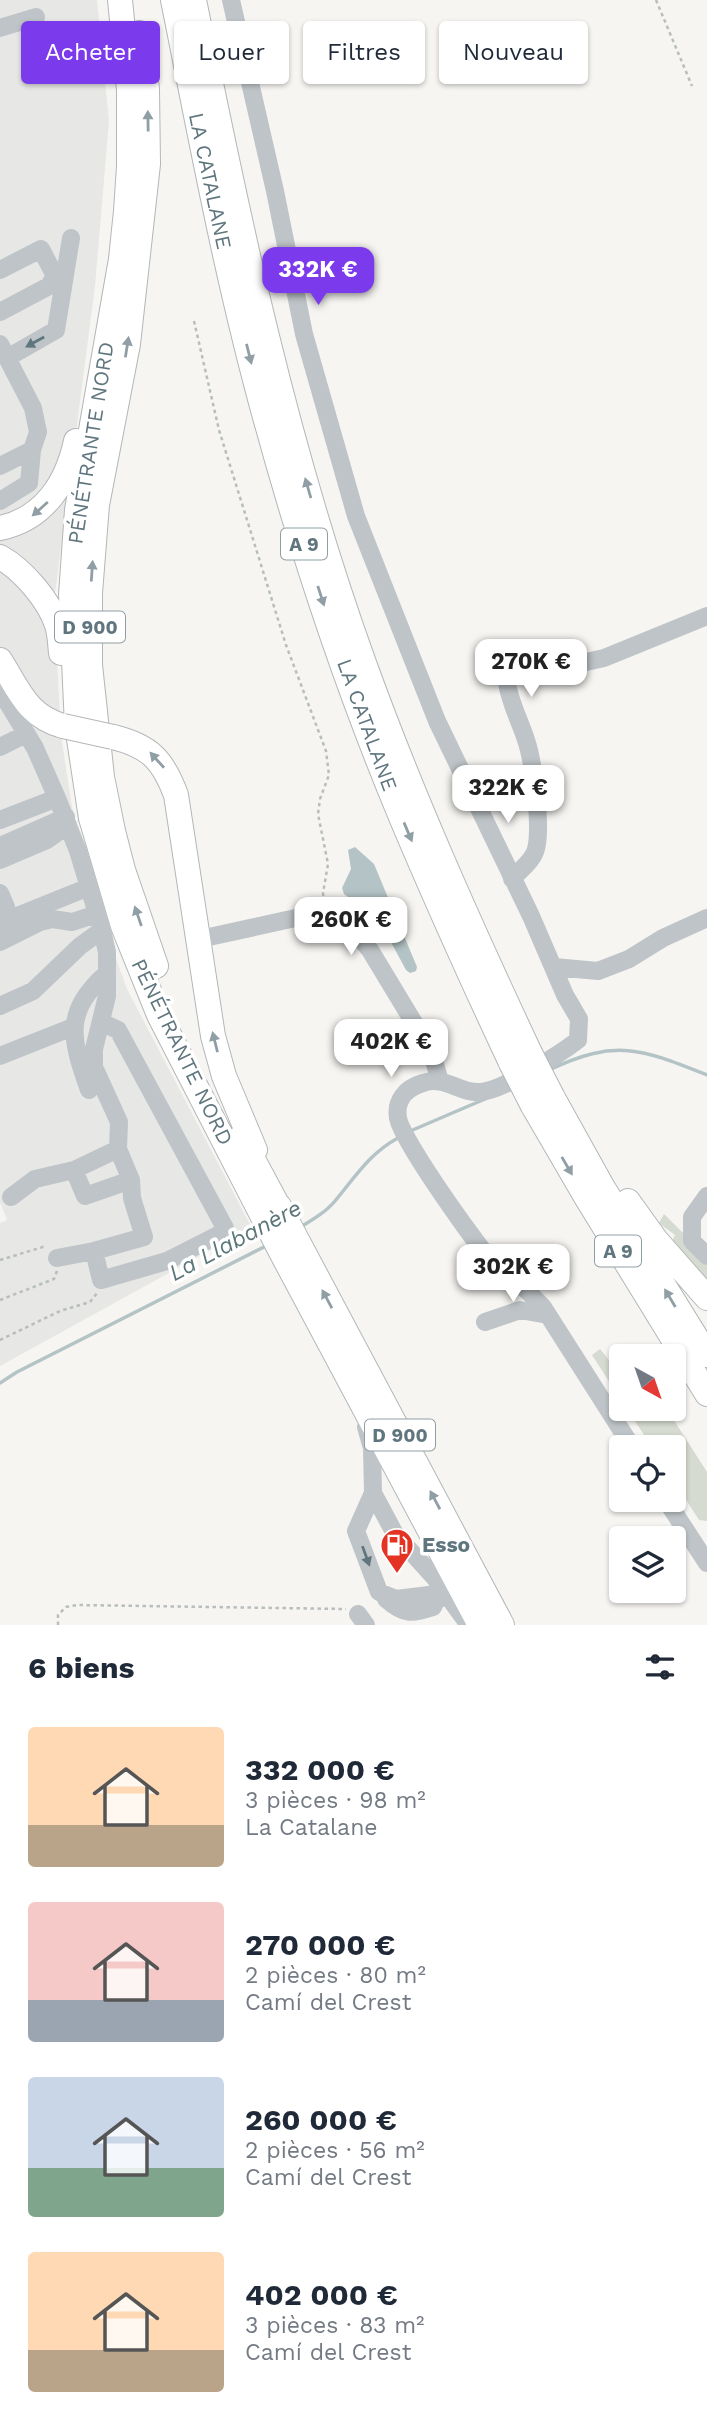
<!DOCTYPE html>
<html lang="fr">
<head>
<meta charset="utf-8">
<style>
  :root { --surface:#fff; --page:#f2f2f3; --text:#1f2937; --muted:#747a83; --accent:#7c3aed }
  body { margin:0; font-family:"Work Sans",sans-serif; background:var(--page); color:var(--text); height:100vh; display:flex; flex-direction:column; font-size:26px; white-space:nowrap }
  * { box-sizing:border-box; margin:0 }
  p { font-size:23px; color:var(--muted) }
  .icon { flex:none; width:38px; height:38px; fill:none; stroke:currentColor; stroke-width:2; stroke-linecap:round; stroke-linejoin:round }
  .map { position:relative; height:1625px; overflow:hidden }
  .details { display:flex; flex-direction:column; background:var(--surface); flex:1 }
  .details>* { flex:none }
  .hud { position:absolute; left:21px; top:21px; width:665px; height:63px; display:flex; gap:14px }
  .needle { width:46px; rotate:140deg }
  .tools { position:absolute; left:609px; top:1344px; display:grid; gap:14px }
  .tools a { display:grid; place-items:center; width:77px; height:77px; border-radius:7px; background:var(--surface); box-shadow:0 2px 5px #0004; font-size:35px }
  .price { position:absolute; translate:-50% -60px; padding:0 16px; border-radius:14px; background:#fff; color:#222; font-size:23px; line-height:46px; filter:drop-shadow(0 2px 4px #0008) }
  .price::after { content:''; position:absolute; left:50%; top:42px; width:21px; height:16px; margin-left:-10px; background:inherit; clip-path:polygon(0 0,100% 0,50% 100%) }
  .price.current { background:var(--accent); color:#fff }
  ul { padding:0; list-style:none }
  li { display:flex; align-items:center; gap:21px; height:175px; padding:0 28px }
  li span { display:grid; place-items:center; flex:none; width:196px; height:140px; border-radius:7px; color:#555 }
  li>.icon { margin-inline-start:auto }
  span .icon { width:84px; height:84px; fill:#fffc; stroke-width:1 }
  li b { font-size:30px }
  h2 { display:flex; justify-content:space-between; align-items:center; height:84px; padding:0 28px; font-size:30px }
  .tag { padding:0 24px; border-radius:7px; background:var(--surface); box-shadow:0 2px 5px #0004; font-size:24px; line-height:63px }
  .tag.current { background:var(--accent); color:#fff }
  .map>svg:first-child { display:block }
  .built { fill:#e7e7e6 }
  .green { fill:#d6dbd1 }
  .water { fill:#b4c4c6 }
  .lines { fill:none; stroke-linecap:round; stroke-linejoin:round }
  .stream { stroke:#b4c4c6; stroke-width:3.5 }
  .highway-casing { stroke:#b2b7b9; stroke-width:26 }
  .path { stroke:#b8bdbe; stroke-width:2.5; stroke-dasharray:3.5 3.5; stroke-linecap:butt }
  .minor { stroke:#bec4c7; stroke-width:18 }
  .highway { stroke:#fff; stroke-width:24 }
  .highway-bridge-casing { stroke:#b2b7b9; stroke-width:26; stroke-linecap:butt }
  .highway-bridge { stroke:#fff; stroke-width:24 }
  .oneway { fill:#909fa5 }
  .oneway2 { fill:#60767e }
  .labels { text-anchor:middle; stroke-width:7; stroke-linejoin:round; paint-order:stroke }
  .shield { fill:#fff; stroke:#909fa5; stroke-width:2 }
  .shield-label { font-size:19px; font-weight:bold; fill:#60767e }
  .street-label { font-size:21px; fill:#60767e; stroke:#fff }
  .poi-label { font-size:21px; font-weight:bold; fill:#60767e; stroke:#fff; text-anchor:start }
  .water-label { font-size:23px; font-style:italic; fill:#5b7679; stroke:#fff }
</style>
</head>
<body>
<div class="map">
<svg width="707" height="1625" viewBox="0 0 707 1625">
  <rect width="100%" height="100%" fill="#f6f5f2"/>
  <path class="built" d="M0,0H97L109,121L95,286L54,601L61,736L73,813L99,912L127,989L257,1238L218,1246L0,1366V1223L7,1220L0,1202Z"/>
  <path class="green" d="M664,1214L707,1257V1282L672,1242L675,1235L659,1223Z
    M600,1349L621,1375V1400L592,1355Z
    M627,1409L668,1411L707,1472V1521L699,1520L674,1481V1447H652Z"/>
  <path class="water" d="M355,847L374,864L417,967L416,971L410,973L406,970L379,920L344,894L342,888L351,869L348,850Z"/>
  <g class="lines">
    <path class="stream" d="M549,1070C616,1038 642,1049 707,1075
      M408,1132L485,1099
      M299,1228C312,1220 326,1212 335,1201C355,1177 370,1153 398,1138
      M0,1383L17,1372L268,1245"/>
    <defs>
      <path id="highway" d="M120,0L129,90V166L126,211L121,259L77,510L71,595L77,726L91,818L123,926L159,1015L281,1252L480,1625
        M173,0C201,139 227,280 265,417C302,552 347,688 401,817C436,900 473,982 511,1063
        M194,0C239,224 286,448 364,663C412,796 470,925 530,1053
        M140,33L147,89L148,164L128,344L97,505L90,593V665L102,777L113,831L123,870L156,966
        M0,528C44,519 67,483 76,441
        M0,557C23,570 49,600 57,625C60,634 60,644 61,653
        M0,660C19,690 27,716 63,726
        M113,737C150,746 163,760 176,795L213,1036L224,1076L255,1150
        M552,1096L602,1186L707,1355
        M533,1106L586,1197L707,1394
        M241,1137L285,1219
        M628,1201L656,1240L707,1298
        M279,1206L502,1625"/>
    </defs>
    <use href="#highway" class="highway-casing"/>
    <path class="path" d="M656,0L692,86
      M194,321L219,430L286,645L326,751L329,775L320,799L318,814L328,864L323,893L324,902
      M0,1260L43,1247L47,1248
      M0,1300L54,1279L57,1271
      M0,1340L60,1311L90,1302L97,1293
      M58,1625V1615L66,1607L77,1605L346,1609"/>
    <path class="minor" d="M231,0L275,191L304,334L356,516L437,721L531,916L565,995L579,1019L578,1040C560,1054 502,1091 480,1092C460,1094 445,1075 423,1083C406,1088 395,1100 398,1118C402,1141 483,1255 502,1273C508,1279 517,1283 524,1288C531,1294 537,1301 543,1307L632,1447
      M0,28L36,17
      M0,270L41,249L55,276L49,286L0,312
      M0,344L33,408L38,432L32,450L29,483L0,501
      M7,358L56,330L71,238
      M0,466L32,450
      M0,690L35,748L57,798L78,851L102,930L107,952V996L94,1049V1067L119,1122L118,1149L74,1170L35,1179L11,1197
      M0,747L26,734
      M0,820L57,798
      M0,846L66,817
      M0,860L47,840L68,825
      M512,879C519,871 530,863 534,854C544,837 533,760 526,740C520,721 510,703 507,683L514,674L556,663L577,664L604,658L707,616
      M0,893L6,907
      M0,923L89,887
      M209,937L309,915L326,916L341,923L353,930L370,950L431,1051L440,1081
      M0,942L40,922L52,919L72,922L97,914
      M554,967L598,971L629,959L663,938L707,918
      M0,1006L33,991L80,946L102,930
      M101,1022L118,1030L225,1228L222,1233L167,1261L101,1280L94,1251L144,1237L132,1198L131,1180L118,1149
      M0,1056L73,1027
      M89,1090C71,1039 63,1012 107,973
      M74,1170L85,1196L131,1180
      M707,1196L692,1217V1241L707,1256
      M57,1258L94,1251
      M485,1322L520,1310L548,1315
      M366,1427L372,1448L373,1493L395,1534L434,1577L469,1625
      M373,1493L356,1531L379,1592L396,1599L429,1595L451,1599
      M666,1500L707,1563
      M386,1599C404,1615 412,1614 433,1607L438,1596
      M358,1614L366,1625"/>
    <use href="#highway" class="highway"/>
    <defs>
      <path id="highway-bridge" d="M63,726L113,737
        M530,1053L552,1096
        M511,1063L533,1106"/>
    </defs>
    <use href="#highway-bridge" class="highway-bridge-casing"/>
    <use href="#highway-bridge" class="highway-bridge"/>
  </g>
  <defs><path id="oneway-solid" d="M-6-.8H1V-3.2L6.5 0L1 3.2V.8H-6Z" transform="scale(1.75)"/></defs>
  <g class="oneway">
    <use href="#oneway-solid" transform="translate(148 121) rotate(-91)"/>
    <use href="#oneway-solid" transform="translate(127 347) rotate(-81)"/>
    <use href="#oneway-solid" transform="translate(249 354) rotate(76)"/>
    <use href="#oneway-solid" transform="translate(308 488) rotate(-106)"/>
    <use href="#oneway-solid" transform="translate(40 509) rotate(138)"/>
    <use href="#oneway-solid" transform="translate(92 571) rotate(-86)"/>
    <use href="#oneway-solid" transform="translate(321 596) rotate(72)"/>
    <use href="#oneway-solid" transform="translate(157 760) rotate(-132)"/>
    <use href="#oneway-solid" transform="translate(408 832) rotate(67)"/>
    <use href="#oneway-solid" transform="translate(138 916) rotate(-109)"/>
    <use href="#oneway-solid" transform="translate(215 1042) rotate(-104)"/>
    <use href="#oneway-solid" transform="translate(567 1166) rotate(60)"/>
    <use href="#oneway-solid" transform="translate(670 1298) rotate(-121)"/>
    <use href="#oneway-solid" transform="translate(327 1299) rotate(-118)"/>
    <use href="#oneway-solid" transform="translate(435 1500) rotate(-118)"/>
  </g>
  <g class="oneway2">
    <use href="#oneway-solid" transform="translate(35 342) rotate(151)"/>
    <use href="#oneway-solid" transform="translate(366 1556) rotate(70)"/>
  </g>
  <defs>
    <symbol id="fuel-pin" viewBox="-11 -11 22 30"><path d="M0 17L-7.5 6A9.5 9.5 0 1 1 7.5 6Z" fill="#e53323" stroke="#fff"/><path d="M-5.5-6h7V0h2V4h1.3V-2.5L3-4.5l.8-.8L6-3V5H2.5V1h-1V6h-7ZM-4.2-4.7v3.2H.2V-4.7Z" fill="#fff"/></symbol>
  </defs>
  <g fill-rule="evenodd">
    <use href="#fuel-pin" x="378" y="1526" width="38" height="52"/>
  </g>
  <g class="labels">
    <g class="shield">
      <rect x="281" y="528.5" width="46" height="31" rx="5"/>
      <rect x="55" y="611.5" width="70" height="31" rx="5"/>
      <rect x="595" y="1235.5" width="46" height="31" rx="5"/>
      <rect x="365" y="1419.5" width="70" height="31" rx="5"/>
    </g>
    <g class="shield-label">
      <text x="304" y="551">A 9</text>
      <text x="90" y="634">D 900</text>
      <text x="618" y="1258">A 9</text>
      <text x="400" y="1442">D 900</text>
    </g>
    <g class="street-label">
      <text transform="translate(210 181) rotate(78)" y="7">LA CATALANE</text>
      <text transform="translate(91 443) rotate(-81)" y="7">PÉNÉTRANTE NORD</text>
      <text transform="translate(367 725) rotate(70)" y="7">LA CATALANE</text>
      <text transform="translate(182 1052) rotate(64)" y="7">PÉNÉTRANTE NORD</text>
    </g>
    <g class="poi-label">
      <text x="422" y="1552">Esso</text>
    </g>
    <g class="water-label">
      <text transform="translate(235 1240) rotate(-28)" y="8">La Llabanère</text>
    </g>
  </g>
</svg>
<div class="tools">
<a><svg class="needle" viewBox="-14 -14 28 28"><path d="M0-13l5 13h-10z" fill="#e53935"/><path d="M0 13l5-13h-10z" fill="#747a83"/></svg></a>
<a><svg class="icon" aria-label="locate" viewBox="0 0 24 24"><circle cx="12" cy="12" r="6"/><path d="M12 2v4M12 18v4M2 12h4M18 12h4"/></svg></a>
<a><svg class="icon" aria-label="layers" viewBox="0 0 24 24"><path d="M12 4l9 5-9 5-9-5zM3 14l9 5 9-5"/></svg></a>
</div>
<b class="price current" style="left:318px;top:307px">332K €</b>
<b class="price" style="left:531px;top:699px">270K €</b>
<b class="price" style="left:508px;top:825px">322K €</b>
<b class="price" style="left:351px;top:957px">260K €</b>
<b class="price" style="left:391px;top:1079px">402K €</b>
<b class="price" style="left:513px;top:1304px">302K €</b>
<div class="hud">
<a class="tag current">Acheter</a>
<a class="tag">Louer</a>
<a class="tag">Filtres</a>
<a class="tag">Nouveau</a>
</div>
</div>
<section class="details">
<h2>6 biens<svg class="icon" aria-label="filters" viewBox="0 0 24 24"><path d="M4 7h16M4 17h16"/><circle cx="9" cy="7" r="2"/><circle cx="15" cy="17" r="2"/></svg></h2>
<ul>
<li><span style="background:linear-gradient(#ffd9b3 70%,#b9a48a 0)"><svg class="icon" aria-label="home" viewBox="0 0 24 24"><path d="M3 11l9-7 9 7M6 9v11h12V9"/></svg></span><div><b>332 000 €</b><p>3 pièces · 98 m²</p><p>La Catalane</p></div></li>
<li><span style="background:linear-gradient(#f6c9c9 70%,#9aa5b1 0)"><svg class="icon" aria-label="home" viewBox="0 0 24 24"><path d="M3 11l9-7 9 7M6 9v11h12V9"/></svg></span><div><b>270 000 €</b><p>2 pièces · 80 m²</p><p>Camí del Crest</p></div></li>
<li><span style="background:linear-gradient(#c9d6e8 65%,#7fa58c 0)"><svg class="icon" aria-label="home" viewBox="0 0 24 24"><path d="M3 11l9-7 9 7M6 9v11h12V9"/></svg></span><div><b>260 000 €</b><p>2 pièces · 56 m²</p><p>Camí del Crest</p></div></li>
<li><span style="background:linear-gradient(#ffd9b3 70%,#b9a48a 0)"><svg class="icon" aria-label="home" viewBox="0 0 24 24"><path d="M3 11l9-7 9 7M6 9v11h12V9"/></svg></span><div><b>402 000 €</b><p>3 pièces · 83 m²</p><p>Camí del Crest</p></div></li>
</ul>
</section>
</body>
</html>
